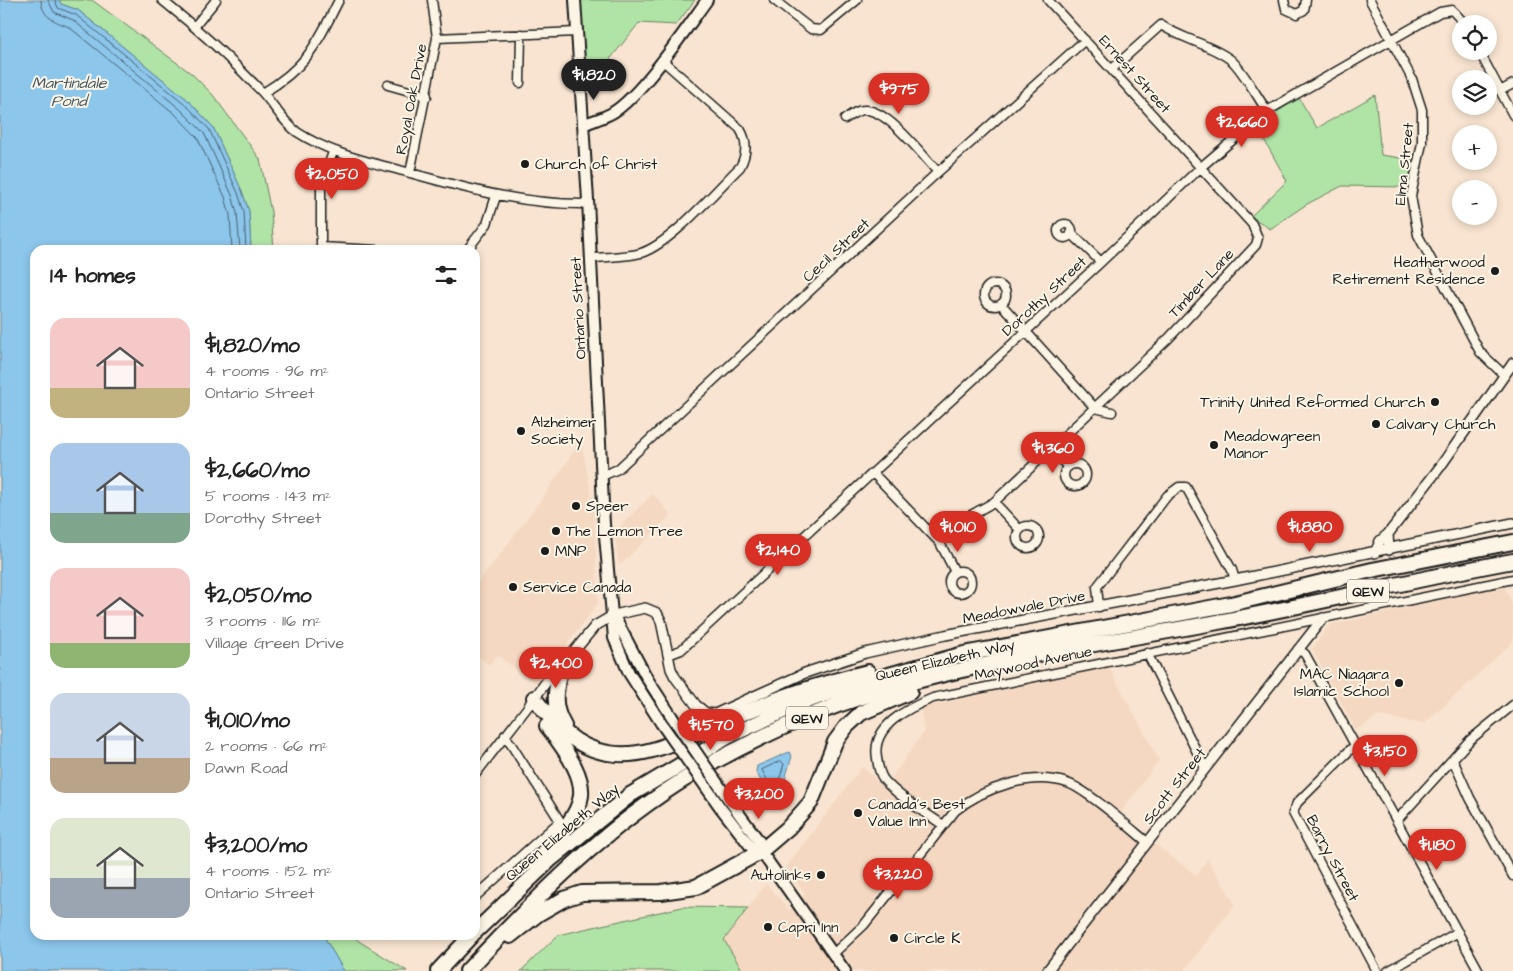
<!DOCTYPE html>
<html lang="en">
<head>
<meta charset="utf-8">
<style>
  :root { --surface:#fff; --page:#f6f6f6; --text:#222; --muted:#767676; --accent:#d93025 }
  body { margin:0; font-family:"Architects Daughter",sans-serif; background:var(--page); color:var(--text); height:100vh; display:flex; flex-direction:column; font-size:19px; white-space:nowrap }
  * { box-sizing:border-box; margin:0 }
  p { font-size:16px; color:var(--muted) }
  .icon { flex:none; width:28px; height:28px; fill:none; stroke:currentColor; stroke-width:2; stroke-linecap:round; stroke-linejoin:round }
  .map { position:relative; flex:1; overflow:hidden }
  .details { position:absolute; left:30px; top:245px; width:450px; height:695px; display:flex; flex-direction:column; background:var(--surface); border-radius:15px; box-shadow:0 2px 8px #0003 }
  .details>* { flex:none }
  .buttons { position:absolute; left:1452px; top:15px; display:grid; gap:10px }
  .buttons a { display:grid; place-items:center; width:45px; height:45px; border-radius:50%; background:var(--surface); box-shadow:0 2px 8px #0003; font-size:25px }
  .price { position:absolute; translate:-50% -42px; padding:0 11px; border-radius:18px; background:var(--accent); color:#fff; font-size:16px; line-height:32px; filter:drop-shadow(0 1px 2px #0008) }
  .price::after { content:''; position:absolute; left:50%; top:30px; width:15px; height:11px; margin-left:-8px; background:inherit; clip-path:polygon(0 0,100% 0,50% 100%) }
  .price.selected { background:#222; color:#fff }
  ul { padding:0; list-style:none }
  li { display:flex; align-items:center; gap:15px; height:125px; padding:0 20px }
  li span { display:grid; place-items:center; flex:none; width:140px; height:100px; border-radius:15px; color:#555 }
  li>.icon { margin-inline-start:auto }
  span .icon { width:60px; height:60px; fill:#fffc; stroke-width:1 }
  li b { font-size:21px }
  h2 { display:flex; justify-content:space-between; align-items:center; height:60px; padding:0 20px; font-size:21px }
  .map>svg:first-child { display:block }
  .built { fill:#f5d8c1; fill-rule:evenodd }
  .green { fill:#b0e4a6; stroke:#668061 }
  .water { fill:#8cc6eb; stroke:#5f8298 }
  .lines { fill:none; stroke-linecap:round; stroke-linejoin:round }
  .shore { stroke:#49606f; stroke-width:1 }
  .minor-casing { stroke:#1c1c1c; stroke-width:11 }
  .tertiary-casing { stroke:#1c1c1c; stroke-width:12 }
  .secondary-casing { stroke:#1c1c1c; stroke-width:14 }
  .motorway-casing { stroke:#1c1c1c; stroke-width:18 }
  .minor { stroke:#fcf5e5; stroke-width:8 }
  .tertiary { stroke:#fcf5e5; stroke-width:9 }
  .secondary { stroke:#fcf5e5; stroke-width:10 }
  .motorway { stroke:#fcf5e5; stroke-width:14 }
  .secondary-bridge-casing { stroke:#1c1c1c; stroke-width:14; stroke-linecap:butt }
  .secondary-bridge { stroke:#fcf5e5; stroke-width:10 }
  .poi-dot { fill:#1c1c1c; stroke:#fcf5e5; stroke-width:2 }
  .labels { text-anchor:middle; stroke-width:4; stroke-linejoin:round; paint-order:stroke }
  .shield { fill:#fcf5e5; stroke:#5f5d58; stroke-width:1 }
  .shield-label { font-size:14px; font-weight:bold; fill:#1c1c1c }
  .street-label { font-size:15px; fill:#1c1c1c; stroke:#fcf5e5 }
  .poi-label { font-size:15px; fill:#1c1c1c; stroke:#fcf5e5; text-anchor:start }
  .water-label { font-size:16px; font-style:italic; fill:#435864; stroke:#fcf5e5 }
</style>
</head>
<body>
<div class="map">
<svg width="1513" height="971" viewBox="0 0 1513 971">
  <rect width="100%" height="100%" fill="#f8e4d0"/>
  <filter id="ink" filterUnits="userSpaceOnUse"><feTurbulence type="fractalNoise" baseFrequency=".02" numOctaves="2"/><feDisplacementMap in="SourceGraphic" scale="10" xChannelSelector="R" yChannelSelector="G"/><feConvolveMatrix kernelMatrix="1 2 1 2 8 2 1 2 1" color-interpolation-filters="sRGB"/></filter>
  <g filter="url(#ink)">
    <path class="built" d="M581,441L594,509L598,603L537,684L497,655L489,665L475,654V587L542,499Z
      M653,494L671,515L619,566L614,532Z
      M1504,586L1513,605V642L1424,724L1378,716L1356,730L1312,649L1330,625Z
      M1108,666L1159,760L1118,816L1197,876L1207,859L1235,904L1184,971H743L741,969L724,940L766,884L790,910L805,894L786,867L862,767L885,787L924,732L921,708ZM890,881L900,889L885,908L874,900Z"/>
    <path class="green" d="M59,0H92L192,74L213,95L260,159L271,212L274,250H251L249,211L242,191L213,127L188,100L78,10L61,4Z
      M577,0H695L676,25L639,23L587,88Z
      M1375,95L1381,155L1413,160L1407,187L1342,186L1307,204L1270,229L1251,216L1287,181L1256,125L1299,98L1317,128Z
      M682,907L748,908L724,940L743,971H521L558,935Z
      M323,935H355L357,940L407,971H344Z"/>
    <path class="water" d="M0,0H59L61,4L78,10L188,100L213,127L242,191L249,211L251,250H35V935H323L344,971H0Z
      M789,752L792,756L783,786L772,800L756,772L757,766Z"/>
    <g class="lines">
      <path class="shore" d="M41,0C42,18 55,21 69,27L175,114L197,137L225,197L230,215L232,250
        M48,0L54,12L73,20L180,109L204,133L232,195L237,213L240,250
        M55,0L58,8L76,15L185,104L209,129L238,193L244,212L246,250
        M781,761L784,764L778,784L772,789L762,770Z"/>
      <defs>
        <path id="minor" d="M162,0C197,28 231,59 262,92C274,105 282,121 297,132C329,153 366,161 403,171C464,188 523,205 588,204
          M774,0L811,29L821,30L857,0
          M1284,0L1286,9L1297,14L1304,10L1306,0
          M1370,0L1412,79L1422,110V143L1411,196L1418,235L1480,352L1504,375
          M195,26L216,0
          M437,38L577,32
          M1479,51L1513,115
          M1112,69L1161,25C1182,39 1212,45 1231,60C1242,69 1258,98 1267,111
          M520,83L521,34
          M388,85L427,96
          M1500,91L1513,84
          M263,93C308,66 316,45 339,0
          M845,119C851,115 858,109 866,110C889,111 922,155 938,172
          M410,173L437,38L432,0
          M1058 231a7 7 0 1 1 14 0a7 7 0 1 1-14 0Z
          M1071,233L1101,262
          M321,247L377,250
          M321,250V186L333,152
          M467,250L487,224L496,196
          M591,258C607,257 626,257 641,253C672,243 715,191 740,167C747,154 748,142 740,129L662,60
          M984 295a11 11 0 1 1 22 0a11 11 0 1 1-22 0Z
          M1001,304L1095,408
          M1095,408L1112,412
          M1051,449L1068,467
          M1064 475a11 11 0 1 1 22 0a11 11 0 1 1-22 0Z
          M873,473L940,543L955,572
          M602,476L618,469L938,172L1085,40
          M994,502L1020,530
          M1017 537a11 11 0 1 1 22 0a11 11 0 1 1-22 0Z
          M940,543L964,519L994,502L1168,339L1256,245L1258,238L1252,224L1048,0
          M949 582a11 11 0 1 1 22 0a11 11 0 1 1-22 0Z
          M1099,607L1097,587L1167,496L1179,487H1186L1232,570L1235,580
          M1298,649L1305,654L1479,971
          M1147,653L1205,768
          M668,655L681,650L1101,262L1201,167L1267,111L1440,12L1452,10L1465,24
          M1354,746L1297,803L1293,813L1377,971
          M1453,760L1470,798L1513,876
          M475,775L530,704
          M1397,820L1470,740L1513,705
          M943,825C923,811 900,798 884,780C879,773 878,766 877,758C871,726 908,708 933,698L1513,579
          M475,897L560,821L505,735
          M833,954L864,925L955,811C982,789 1030,771 1067,783C1085,788 1130,828 1147,842
          M1388,971L1458,932"/>
        <path id="tertiary" d="M1389,550L1388,534L1440,467L1513,363
          M1375,553L1380,541L1388,534
          M530,704L552,674L571,655L595,626L614,615L645,608L657,613L661,621L671,669L675,677L696,705L706,713L715,714L805,673L865,653L945,635L1235,580L1513,523
          M1047,971L1323,618"/>
        <path id="secondary" d="M575,0L588,200L604,524L614,638L629,673L661,723
          M583,125C592,121 603,118 612,113C641,96 686,29 707,0
          M614,616L648,680L672,717
          M729,800L759,841L760,852
          M720,807L751,847L760,852L767,860L845,971"/>
        <path id="motorway" d="M561,666C556,689 551,705 564,726
          M534,698C554,723 574,748 608,753C643,759 675,742 706,729C728,719 751,710 773,701C804,689 836,680 868,672
          M534,863C588,804 600,794 547,726
          M475,932L551,859L630,795L729,736L801,703L853,685L964,654L1231,604L1372,570L1513,542
          M510,936L538,914L564,899L582,893L661,892L696,887L760,852L788,828L811,802L835,742L846,727L861,713L910,692
          M438,971L472,935
          M467,971C536,898 606,826 693,774C747,742 808,714 867,695C981,660 1101,644 1218,622C1317,604 1414,579 1513,561"/>
      </defs>
      <use href="#minor" class="minor-casing"/>
      <use href="#tertiary" class="tertiary-casing"/>
      <use href="#secondary" class="secondary-casing"/>
      <use href="#motorway" class="motorway-casing"/>
      <use href="#minor" class="minor"/>
      <use href="#tertiary" class="tertiary"/>
      <use href="#secondary" class="secondary"/>
      <use href="#motorway" class="motorway"/>
      <defs>
        <path id="secondary-bridge" d="M672,717L729,800
          M661,723L720,807"/>
      </defs>
      <use href="#secondary-bridge" class="secondary-bridge-casing"/>
      <use href="#secondary-bridge" class="secondary-bridge"/>
    </g>
  </g>
  <g class="poi-dot">
    <circle cx="525" cy="164" r="5"/>
    <circle cx="1495" cy="271" r="5"/>
    <circle cx="1435" cy="402" r="5"/>
    <circle cx="1376" cy="424" r="5"/>
    <circle cx="521" cy="431" r="5"/>
    <circle cx="1214" cy="445" r="5"/>
    <circle cx="576" cy="506" r="5"/>
    <circle cx="556" cy="531" r="5"/>
    <circle cx="545" cy="551" r="5"/>
    <circle cx="513" cy="587" r="5"/>
    <circle cx="1399" cy="683" r="5"/>
    <circle cx="858" cy="813" r="5"/>
    <circle cx="821" cy="875" r="5"/>
    <circle cx="768" cy="927" r="5"/>
    <circle cx="894" cy="938" r="5"/>
  </g>
  <g class="labels">
    <g class="shield">
      <rect x="1347" y="579.5" width="42" height="23" rx="4"/>
      <rect x="786" y="706.5" width="42" height="23" rx="4"/>
    </g>
    <g class="shield-label">
      <text x="1368" y="596">QEW</text>
      <text x="807" y="723">QEW</text>
    </g>
    <g class="street-label">
      <text transform="translate(1135 74) rotate(48)" y="5">Ernest Street</text>
      <text transform="translate(411 99) rotate(-79)" y="5">Royal Oak Drive</text>
      <text transform="translate(1404 164) rotate(-84)" y="5">Elma Street</text>
      <text transform="translate(836 250) rotate(-43)" y="5">Cecil Street</text>
      <text transform="translate(1201 283) rotate(-47)" y="5">Timber Lane</text>
      <text transform="translate(1044 296) rotate(-43)" y="5">Dorothy Street</text>
      <text transform="translate(578 308) rotate(-93)" y="5">Ontario Street</text>
      <text transform="translate(1024 607) rotate(-11)" y="5">Meadowvale Drive</text>
      <text transform="translate(945 660) rotate(-13)" y="5">Queen Elizabeth Way</text>
      <text transform="translate(1033 663) rotate(-12)" y="5">Maywood Avenue</text>
      <text transform="translate(1174 786) rotate(-52)" y="5">Scott Street</text>
      <text transform="translate(562 832) rotate(-40)" y="5">Queen Elizabeth Way</text>
      <text transform="translate(1333 858) rotate(62)" y="5">Barry Street</text>
    </g>
    <g class="poi-label">
      <text x="535" y="169">Church of Christ</text>
      <text x="1485" y="267" text-anchor="end">Heatherwood<tspan x="1485" dy="17">Retirement Residence</tspan></text>
      <text x="1425" y="407" text-anchor="end">Trinity United Reformed Church</text>
      <text x="531" y="427">Alzheimer<tspan x="531" dy="17">Society</tspan></text>
      <text x="1386" y="429">Calvary Church</text>
      <text x="1224" y="441">Meadowgreen<tspan x="1224" dy="17">Manor</tspan></text>
      <text x="586" y="511">Speer</text>
      <text x="566" y="536">The Lemon Tree</text>
      <text x="555" y="556">MNP</text>
      <text x="523" y="592">Service Canada</text>
      <text x="1389" y="679" text-anchor="end">MAC Niagara<tspan x="1389" dy="17">Islamic School</tspan></text>
      <text x="868" y="809">Canada's Best<tspan x="868" dy="17">Value Inn</tspan></text>
      <text x="811" y="880" text-anchor="end">Autolinks</text>
      <text x="778" y="932">Capri Inn</text>
      <text x="904" y="943">Circle K</text>
    </g>
    <g class="water-label">
      <text x="69" y="88">Martindale<tspan x="69" dy="18">Pond</tspan></text>
    </g>
  </g>
</svg>
<div class="buttons">
<a><svg class="icon" aria-label="locate" viewBox="0 0 24 24"><circle cx="12" cy="12" r="6"/><path d="M12 2v4M12 18v4M2 12h4M18 12h4"/></svg></a>
<a><svg class="icon" aria-label="layers" viewBox="0 0 24 24"><path d="M12 4l9 5-9 5-9-5zM3 14l9 5 9-5"/></svg></a>
<a>+</a>
<a>−</a>
</div>
<b class="price selected" style="left:594px;top:101px">$1,820</b>
<b class="price" style="left:899px;top:115px">$975</b>
<b class="price" style="left:1242px;top:148px">$2,660</b>
<b class="price" style="left:332px;top:200px">$2,050</b>
<b class="price" style="left:1053px;top:474px">$1,360</b>
<b class="price" style="left:958px;top:553px">$1,010</b>
<b class="price" style="left:1310px;top:553px">$1,880</b>
<b class="price" style="left:778px;top:576px">$2,140</b>
<b class="price" style="left:556px;top:689px">$2,400</b>
<b class="price" style="left:711px;top:751px">$1,570</b>
<b class="price" style="left:1385px;top:777px">$3,150</b>
<b class="price" style="left:759px;top:820px">$3,200</b>
<b class="price" style="left:1437px;top:871px">$1,180</b>
<b class="price" style="left:898px;top:900px">$3,220</b>
<section class="details">
<h2>14 homes<svg class="icon" aria-label="filters" viewBox="0 0 24 24"><path d="M4 7h16M4 17h16"/><circle cx="9" cy="7" r="2"/><circle cx="15" cy="17" r="2"/></svg></h2>
<ul>
<li><span style="background:linear-gradient(#f6c9c9 70%,#c2b280 0)"><svg class="icon" aria-label="home" viewBox="0 0 24 24"><path d="M3 11l9-7 9 7M6 9v11h12V9"/></svg></span><div><b>$1,820/mo</b><p>4 rooms · 96 m²</p><p>Ontario Street</p></div></li>
<li><span style="background:linear-gradient(#a9c7e8 70%,#7fa58c 0)"><svg class="icon" aria-label="home" viewBox="0 0 24 24"><path d="M3 11l9-7 9 7M6 9v11h12V9"/></svg></span><div><b>$2,660/mo</b><p>5 rooms · 143 m²</p><p>Dorothy Street</p></div></li>
<li><span style="background:linear-gradient(#f6c9c9 75%,#8fb573 0)"><svg class="icon" aria-label="home" viewBox="0 0 24 24"><path d="M3 11l9-7 9 7M6 9v11h12V9"/></svg></span><div><b>$2,050/mo</b><p>3 rooms · 116 m²</p><p>Village Green Drive</p></div></li>
<li><span style="background:linear-gradient(#c9d6e8 65%,#b9a48a 0)"><svg class="icon" aria-label="home" viewBox="0 0 24 24"><path d="M3 11l9-7 9 7M6 9v11h12V9"/></svg></span><div><b>$1,010/mo</b><p>2 rooms · 66 m²</p><p>Dawn Road</p></div></li>
<li><span style="background:linear-gradient(#dfe7d0 60%,#9aa5b1 0)"><svg class="icon" aria-label="home" viewBox="0 0 24 24"><path d="M3 11l9-7 9 7M6 9v11h12V9"/></svg></span><div><b>$3,200/mo</b><p>4 rooms · 152 m²</p><p>Ontario Street</p></div></li>
</ul>
</section>
</div>
</body>
</html>
